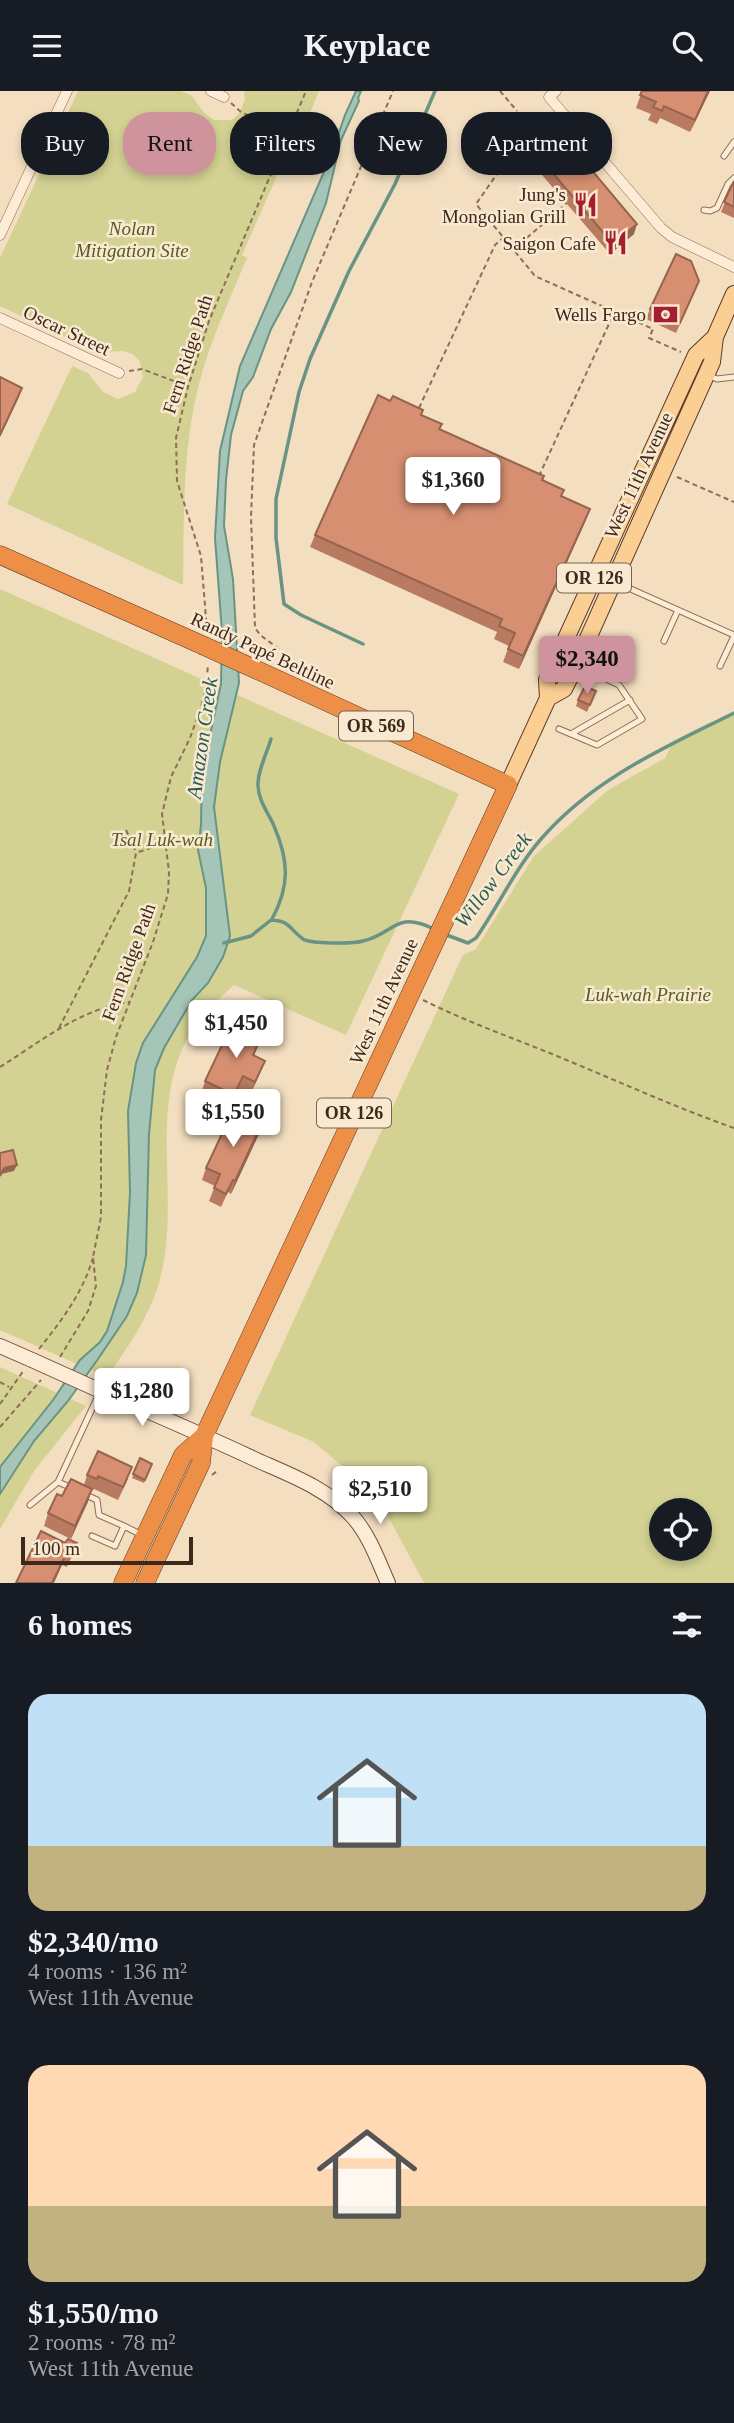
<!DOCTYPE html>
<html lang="en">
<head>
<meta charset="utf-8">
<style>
  :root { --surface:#171b24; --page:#242831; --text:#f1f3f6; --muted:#9ea1a6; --accent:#cf939d }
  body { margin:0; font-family:Georgia,serif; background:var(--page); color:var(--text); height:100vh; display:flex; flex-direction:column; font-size:26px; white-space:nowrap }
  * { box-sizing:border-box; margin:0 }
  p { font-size:23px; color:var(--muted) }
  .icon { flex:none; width:38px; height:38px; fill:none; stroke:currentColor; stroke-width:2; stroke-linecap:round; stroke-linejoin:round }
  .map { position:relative; height:1492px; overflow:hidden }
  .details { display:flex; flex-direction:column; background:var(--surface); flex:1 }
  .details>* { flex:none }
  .top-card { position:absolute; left:21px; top:21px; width:693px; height:63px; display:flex; gap:14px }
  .controls { position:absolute; left:649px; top:1407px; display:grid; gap:14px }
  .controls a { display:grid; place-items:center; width:63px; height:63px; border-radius:50%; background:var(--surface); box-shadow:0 4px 10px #0003; font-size:35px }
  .scale { position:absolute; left:21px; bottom:18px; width:172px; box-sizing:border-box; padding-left:7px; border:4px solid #3d281c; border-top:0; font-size:19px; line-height:24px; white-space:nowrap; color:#3d281c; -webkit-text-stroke:5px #f9e9d1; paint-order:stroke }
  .price { position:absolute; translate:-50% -60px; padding:0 16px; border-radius:7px; background:#fff; color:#222; font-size:23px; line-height:46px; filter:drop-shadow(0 2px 4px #0008) }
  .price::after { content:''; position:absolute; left:50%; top:42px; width:21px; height:16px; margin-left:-10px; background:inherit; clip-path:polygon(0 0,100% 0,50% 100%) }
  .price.active { background:var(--accent); color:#111 }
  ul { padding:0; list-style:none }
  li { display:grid; align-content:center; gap:14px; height:371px; padding:0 28px }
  li span { display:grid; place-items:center; height:217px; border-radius:21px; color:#555 }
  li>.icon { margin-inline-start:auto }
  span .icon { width:126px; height:126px; fill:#fffc; stroke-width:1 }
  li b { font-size:30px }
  h2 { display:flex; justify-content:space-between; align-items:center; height:84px; padding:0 28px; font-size:30px }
  .tag { padding:0 24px; border-radius:28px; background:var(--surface); box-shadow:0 4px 10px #0003; font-size:24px; line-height:63px }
  .tag.active { background:var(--accent); color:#111 }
  header { display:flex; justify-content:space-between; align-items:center; height:91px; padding:0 28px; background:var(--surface); font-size:32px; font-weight:700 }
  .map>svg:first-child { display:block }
  .green { fill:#d3d293; fill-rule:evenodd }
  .water { fill:#a4c5b7; stroke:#699484; stroke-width:2 }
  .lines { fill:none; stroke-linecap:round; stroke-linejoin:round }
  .stream { stroke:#699484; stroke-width:3.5 }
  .lane-casing { stroke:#8f6d56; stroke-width:7 }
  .street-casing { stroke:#8f6d56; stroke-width:11 }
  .secondary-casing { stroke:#714e39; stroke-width:16 }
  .primary-casing { stroke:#5c3b2a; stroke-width:18 }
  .highway-casing { stroke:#5c3b2a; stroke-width:19 }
  .path { stroke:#8f6d56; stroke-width:2; stroke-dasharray:5 3.5; stroke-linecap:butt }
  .lane { stroke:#fdecd5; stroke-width:5 }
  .street { stroke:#fdecd5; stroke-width:10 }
  .secondary { stroke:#fdecd5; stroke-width:14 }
  .primary { stroke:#fbce94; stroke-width:16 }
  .highway { stroke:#ed8f47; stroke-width:18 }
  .secondary-bridge-casing { stroke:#714e39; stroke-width:16; stroke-linecap:butt }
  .highway-bridge-casing { stroke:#5c3b2a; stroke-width:19; stroke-linecap:butt }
  .secondary-bridge { stroke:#fdecd5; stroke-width:14 }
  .highway-bridge { stroke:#ed8f47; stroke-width:18 }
  .wall { fill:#b87b61 }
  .shaded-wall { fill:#96644f }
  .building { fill:#d68f71; stroke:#96644f; stroke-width:2 }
  .labels { text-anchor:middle; stroke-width:5; stroke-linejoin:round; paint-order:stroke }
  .shield { fill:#f9e9d1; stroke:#756252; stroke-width:2 }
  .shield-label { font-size:18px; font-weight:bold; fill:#3d281c }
  .poi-label { font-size:19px; fill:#3d281c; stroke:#f9e9d1; text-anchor:end }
  .park-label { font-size:19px; font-style:italic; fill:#545c20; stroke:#f9e9d1 }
  .street-label { font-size:19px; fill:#3d281c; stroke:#f9e9d1 }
  .water-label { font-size:21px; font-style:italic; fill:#295e54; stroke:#f9e9d1 }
</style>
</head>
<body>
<header><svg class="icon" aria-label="menu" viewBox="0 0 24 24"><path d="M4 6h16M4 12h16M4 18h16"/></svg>Keyplace<svg class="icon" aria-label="search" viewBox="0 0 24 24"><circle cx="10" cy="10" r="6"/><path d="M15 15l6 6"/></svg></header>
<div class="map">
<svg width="734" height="1492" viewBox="0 0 734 1492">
  <rect width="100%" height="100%" fill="#f3dec0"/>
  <path class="green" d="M78,0H181L192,5L205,23L214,29H232L239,23L245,9L244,0H319L290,71L284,69L242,164L247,167C229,210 209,252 198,297C182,362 184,429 183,494L7,413L72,275L88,282L103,301L118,308L135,301L143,286L140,271L134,264L124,260L97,261L0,215V167Z
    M0,498L459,703L346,944L234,894C217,910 199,925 188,946C148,1020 181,1109 160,1188C150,1225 128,1256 107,1286L0,1239Z
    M734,622V1492H424L377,1405L314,1351L250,1324L463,864L476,858L534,765L608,699L665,667L673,650ZM662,1419H700V1458H662Z
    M0,1276L86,1315L34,1380L0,1438Z"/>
  <path class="water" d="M356,0H361L358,7L359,10L341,49L326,112L311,150L291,201L271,238L253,286L243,300L231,344L226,389L224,435L233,488L239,592L220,671L214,716L230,845L223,866L208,892L192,909L164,957L155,979L149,1043L146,1164L137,1202L127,1225L98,1268L68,1310L34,1350L0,1403V1376L53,1309L80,1269L100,1251L107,1240L123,1191L126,1175L130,1101L128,1020L136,972L143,952L197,866L206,845V797L198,759L201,734L202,682L221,593L222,541L215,447L220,360L240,275L330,67L345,24Z"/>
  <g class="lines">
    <path class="stream" d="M363,553L301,524L284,513L276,447V408L299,301L310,268L349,180L395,93L435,0
      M271,648C267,662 257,681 258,695C259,711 268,721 274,735C289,770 290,795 272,828
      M444,843L468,852L476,847C499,814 515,778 541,748C594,687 664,657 734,622
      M224,852L251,845L271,829C291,830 289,838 303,848C311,853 353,853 363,850C395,843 394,819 434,838"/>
    <defs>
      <path id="lane" d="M724,65L734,51
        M704,119L710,120L717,117L728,93L734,87
        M710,285L717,288L734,286
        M615,491L734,544
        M664,550L678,519
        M720,575L734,545
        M559,638L597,654L642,628L619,594L579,575
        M571,643L630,609
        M72,1397L58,1391L99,1303
        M84,1403L97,1409L99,1424L124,1435L115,1455L92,1445
        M30,1414L58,1391
        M124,1435L144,1445"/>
      <path id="street" d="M211,0L224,6
        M556,0L549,6L661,137L672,146L734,176
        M0,144L67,0
        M0,227L119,282"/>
      <path id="secondary" d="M0,1255L32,1269
        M94,1297C150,1321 206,1345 261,1371C293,1385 329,1399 353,1426C369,1444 378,1469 388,1492"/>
      <path id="primary" d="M548,607L564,598L576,574L712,271L715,246L734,203
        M508,694L548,607L547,589L696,264L715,246"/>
      <path id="highway" d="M0,464L202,554
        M123,1492L183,1364L204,1345
        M145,1492L201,1372L204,1345L508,694L246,574"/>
    </defs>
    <use href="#lane" class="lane-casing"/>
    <use href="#street" class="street-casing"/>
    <use href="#secondary" class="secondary-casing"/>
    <use href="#primary" class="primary-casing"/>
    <use href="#highway" class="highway-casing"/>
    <path class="path" d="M500,0L517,20
      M231,12L241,21L287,43
      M504,73L476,113L535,185L653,238L649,247L681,261
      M514,158L568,111
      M129,280L142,278L187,295
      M419,317L495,154L503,147
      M539,385L614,222
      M677,386L734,411
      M207,540L201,465L177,390L176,347L188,296L209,230L306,0
      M285,574C285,553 262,552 255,536L251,426L254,354L312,191L393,0
      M126,739L136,761
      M423,909C473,934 525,951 576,973C629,995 680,1018 734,1037
      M59,937L129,800L136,762L165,752
      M0,976C40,951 80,918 129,911
      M39,1258C62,1229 82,1203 93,1167
      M60,1266L88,1220L96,1195L93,1166L101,1126V1029L107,979L116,946L153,851L168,803L169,781L162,723L171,686L190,647L200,619L206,598L208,573
      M0,1291L9,1296
      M0,1313L24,1279
      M0,1336L41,1289
      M212,1384L217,1380"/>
    <use href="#lane" class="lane"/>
    <use href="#street" class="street"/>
    <use href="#secondary" class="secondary"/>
    <use href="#primary" class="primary"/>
    <use href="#highway" class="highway"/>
    <defs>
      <path id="secondary-bridge" d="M32,1269L94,1297"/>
      <path id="highway-bridge" d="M202,554L246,574"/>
    </defs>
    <use href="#secondary-bridge" class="secondary-bridge-casing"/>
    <use href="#highway-bridge" class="highway-bridge-casing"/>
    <use href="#secondary-bridge" class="secondary-bridge"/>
    <use href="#highway-bridge" class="highway-bridge"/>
  </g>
  <path class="wall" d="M642,0H710L690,41L660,27L657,33L648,29L651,23L636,17Z
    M549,46L634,143L610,163L530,70L522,77L514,67L517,57Z
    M734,90V127L721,121Z
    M695,200L676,242L646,228L650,218Z
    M422,324L440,338L542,389L562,405L590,418L585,431L519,578L503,571L509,555L494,548L497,541L310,456L315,444Z
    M596,600L587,621L576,615L578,609Z
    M262,944L254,965L265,970L250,1004L238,998L230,1016L201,1003L205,990Z
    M262,1032L258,1045L231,1103L228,1101L221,1116L209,1110L215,1095L202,1089L206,1077Z
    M140,1367L152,1373L144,1392L132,1387Z
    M87,1384L128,1388L118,1409L94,1398L91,1401L71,1448L44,1435L48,1422L84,1394Z
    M65,1452L72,1465L67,1476L62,1474Z"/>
  <path class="shaded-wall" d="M708,0H710L690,41L695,29Z
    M534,60L530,70L522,77L526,67Z
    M637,133L634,143L610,163L613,153Z
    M22,297L19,306L0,346V344Z
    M590,418L585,431L519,578L523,565Z
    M265,970L260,982L250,1004L255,991Z
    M262,1032L258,1045L231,1103L235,1090Z
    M17,1074L14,1080L1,1083L0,1086L4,1077Z
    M92,1398L88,1411L71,1448L75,1435Z
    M67,1461L62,1474L54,1492H52Z"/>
  <path class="building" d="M642,0H708L695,29L664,15L662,20L653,16L656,11L640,4Z
    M541,36L549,46L558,39L637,133L613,153L534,60L526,67L517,57Z
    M734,90V116L724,111Z
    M676,163L691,170L699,190L680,232L650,218Z
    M0,286L22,297L0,344Z
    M378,304L390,310L393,305L423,319L421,324L442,333L439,338L544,385L542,389L564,399L561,405L590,418L523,565L508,558L515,542L499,535L502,528L315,444Z
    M585,595L596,600L590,614L578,609Z
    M233,931L262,944L253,964L265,970L255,991L243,985L234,1004L205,990Z
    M233,1019L262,1032L235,1090L233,1089L226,1103L214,1097L220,1083L206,1077Z
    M13,1059L17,1074L4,1077L0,1085V1062Z
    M98,1360L132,1376L123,1396L98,1385L97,1388L87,1384Z
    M140,1367L152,1373L145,1389L133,1383Z
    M71,1388L92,1398L75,1435L48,1422L57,1403L62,1405Z
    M41,1440L65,1452L68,1448L77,1452L72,1463L67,1461L52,1492H16Z"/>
  <defs>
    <symbol id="restaurant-bare" viewBox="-9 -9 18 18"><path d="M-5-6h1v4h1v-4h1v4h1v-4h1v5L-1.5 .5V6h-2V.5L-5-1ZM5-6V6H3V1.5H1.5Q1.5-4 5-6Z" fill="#a51e30" stroke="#f9e9d1" stroke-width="2.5" paint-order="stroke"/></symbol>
    <symbol id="bank-bare" viewBox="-9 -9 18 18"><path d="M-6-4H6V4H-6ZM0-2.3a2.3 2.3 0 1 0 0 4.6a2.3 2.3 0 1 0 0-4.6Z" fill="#a51e30" stroke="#f9e9d1" stroke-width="2.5" paint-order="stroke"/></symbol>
  </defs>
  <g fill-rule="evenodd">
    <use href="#restaurant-bare" x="568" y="96" width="35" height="35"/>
    <use href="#restaurant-bare" x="598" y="134" width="35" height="35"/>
    <use href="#bank-bare" x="648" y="206" width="35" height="35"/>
  </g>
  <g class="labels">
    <g class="shield">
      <rect x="557" y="472.5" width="74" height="29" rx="5"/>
      <rect x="339" y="620.5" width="74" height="29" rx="5"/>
      <rect x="317" y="1007.5" width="74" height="29" rx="5"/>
    </g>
    <g class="shield-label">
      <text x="594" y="493">OR 126</text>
      <text x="376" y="641">OR 569</text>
      <text x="354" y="1028">OR 126</text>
    </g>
    <g class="poi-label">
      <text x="566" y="110">Jung's<tspan x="566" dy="22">Mongolian Grill</tspan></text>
      <text x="596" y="159">Saigon Cafe</text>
      <text x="646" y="230">Wells Fargo</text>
    </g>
    <g class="park-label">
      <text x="132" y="144">Nolan<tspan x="132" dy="22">Mitigation Site</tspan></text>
      <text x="162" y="755">Tsal Luk-wah</text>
      <text x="648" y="910">Luk-wah Prairie</text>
    </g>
    <g class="street-label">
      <text transform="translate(67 239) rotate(25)" y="7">Oscar Street</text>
      <text transform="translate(187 263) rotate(-72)" y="7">Fern Ridge Path</text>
      <text transform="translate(638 384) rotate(-65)" y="7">West 11th Avenue</text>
      <text transform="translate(263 559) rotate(25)" y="7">Randy Papé Beltline</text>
      <text transform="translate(128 871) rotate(-70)" y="7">Fern Ridge Path</text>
      <text transform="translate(383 910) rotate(-65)" y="7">West 11th Avenue</text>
    </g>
    <g class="water-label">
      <text transform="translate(202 647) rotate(-82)" y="7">Amazon Creek</text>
      <text transform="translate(493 789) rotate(-53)" y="7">Willow Creek</text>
    </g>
  </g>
</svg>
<div class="controls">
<a><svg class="icon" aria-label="locate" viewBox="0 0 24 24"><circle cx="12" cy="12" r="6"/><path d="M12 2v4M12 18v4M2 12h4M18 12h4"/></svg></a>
</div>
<div class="scale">100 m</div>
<b class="price" style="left:453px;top:426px">$1,360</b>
<b class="price active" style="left:587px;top:605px">$2,340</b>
<b class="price" style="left:236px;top:969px">$1,450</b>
<b class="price" style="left:233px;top:1058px">$1,550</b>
<b class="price" style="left:142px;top:1337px">$1,280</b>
<b class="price" style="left:380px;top:1435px">$2,510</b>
<div class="top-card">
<a class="tag">Buy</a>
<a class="tag active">Rent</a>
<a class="tag">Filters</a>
<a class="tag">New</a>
<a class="tag">Apartment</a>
</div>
</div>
<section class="details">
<h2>6 homes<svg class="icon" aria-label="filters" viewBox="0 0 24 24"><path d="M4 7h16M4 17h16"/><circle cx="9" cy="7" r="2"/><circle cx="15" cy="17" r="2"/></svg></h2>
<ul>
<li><span style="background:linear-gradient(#bfe0f5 70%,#c2b280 0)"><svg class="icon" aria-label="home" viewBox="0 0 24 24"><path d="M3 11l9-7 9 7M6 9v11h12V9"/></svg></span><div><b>$2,340/mo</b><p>4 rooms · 136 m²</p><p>West 11th Avenue</p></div></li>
<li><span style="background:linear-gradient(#ffd9b3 65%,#c2b280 0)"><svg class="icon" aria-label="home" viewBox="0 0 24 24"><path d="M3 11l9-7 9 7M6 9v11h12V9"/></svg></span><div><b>$1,550/mo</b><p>2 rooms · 78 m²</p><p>West 11th Avenue</p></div></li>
</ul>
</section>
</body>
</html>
